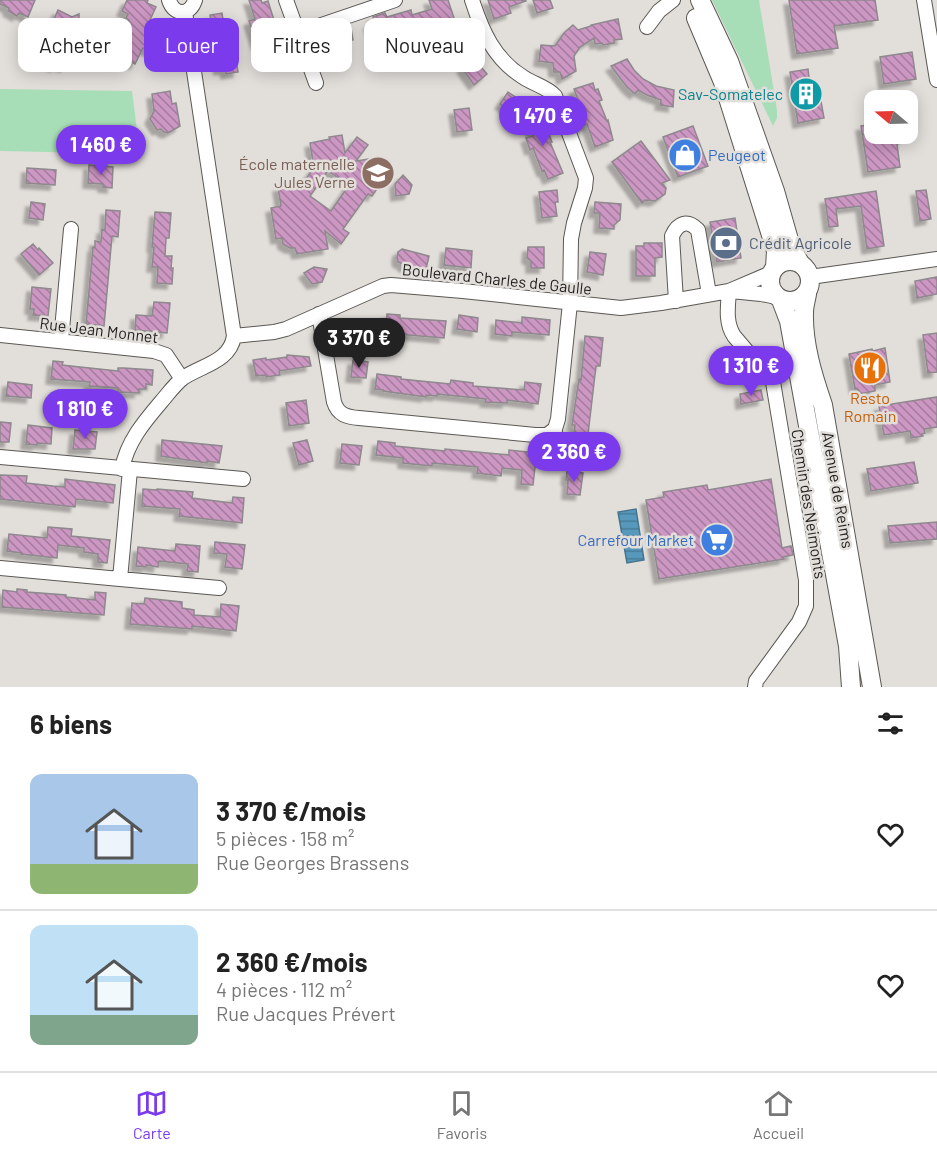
<!DOCTYPE html>
<html lang="fr">
<head>
<meta charset="utf-8">
<style>
  :root { --surface:#fff; --page:#f2f2f2; --text:#222; --muted:#767676; --line:#e0e0e0; --accent:#7c3aed }
  body { margin:0; font-family:Barlow,sans-serif; background:var(--page); color:var(--text); height:100vh; display:flex; flex-direction:column; font-size:22px; white-space:nowrap }
  * { box-sizing:border-box; margin:0 }
  p { font-size:20px; color:var(--muted) }
  .icon { flex:none; width:33px; height:33px; fill:none; stroke:currentColor; stroke-width:2; stroke-linecap:round; stroke-linejoin:round }
  .map { position:relative; height:687px; overflow:hidden }
  .details { display:flex; flex-direction:column; background:var(--surface); flex:1 }
  .details>* { flex:none }
  .top-card { position:absolute; left:18px; top:18px; width:600px; height:54px; display:flex; gap:12px }
  .needle { width:39px; rotate:289deg }
  .controls { position:absolute; left:864px; top:90px; display:grid; gap:12px }
  .controls a { display:grid; place-items:center; width:54px; height:54px; border-radius:12px; background:var(--surface); box-shadow:0 3px 15px #0003; font-size:30px }
  .price { position:absolute; translate:-50% -51px; padding:0 14px; border-radius:21px; background:var(--accent); color:#fff; font-size:20px; line-height:39px; filter:drop-shadow(0 2px 3px #0008) }
  .price::after { content:''; position:absolute; left:50%; top:36px; width:18px; height:14px; margin-left:-9px; background:inherit; clip-path:polygon(0 0,100% 0,50% 100%) }
  .price.selected { background:#222; color:#fff }
  ul { padding:0; list-style:none }
  li { display:flex; align-items:center; gap:18px; height:150px; padding:0 30px }
  li+li { border-top:2px solid var(--line) }
  li span { display:grid; place-items:center; flex:none; width:168px; height:120px; border-radius:12px; color:#555 }
  li>.icon { margin-inline-start:auto }
  span .icon { width:72px; height:72px; fill:#fffc; stroke-width:1 }
  li b { font-size:26px }
  h2 { display:flex; justify-content:space-between; align-items:center; height:72px; padding:0 30px; font-size:26px }
  .chip { padding:0 21px; border-radius:12px; background:var(--surface); box-shadow:0 3px 15px #0003; font-size:21px; line-height:54px }
  .chip.selected { background:var(--accent); color:#fff }
  .tab-bar { display:flex; justify-content:space-around; align-items:center; height:84px; border-top:2px solid var(--line); background:var(--surface); font-size:16px; color:var(--muted) }
  .tab-bar a { display:grid; justify-items:center; gap:3px }
  .tab-bar .selected { color:var(--accent) }
  .map>svg:first-child { display:block }
  .green { fill:#a8deb7 }
  .water { fill:url(#water-rules); stroke:#46748d; stroke-width:1.5 }
  .building { fill:url(#building-back-hatch); stroke:#8d898c; stroke-width:1.5; fill-rule:evenodd; filter:url(#shadow) }
  .lines { fill:none; stroke-linecap:round; stroke-linejoin:round }
  .minor-casing { stroke:#5b5854; stroke-width:16 }
  .major-casing { stroke:#5b5854; stroke-width:20 }
  .minor { stroke:#fff; stroke-width:14 }
  .major { stroke:#fff; stroke-width:18 }
  .labels { text-anchor:middle; stroke-width:5; stroke-linejoin:round; paint-order:stroke }
  .culture-label { font-size:16px; fill:#0d838f; stroke:#e2deda; text-anchor:end }
  .shop-label { font-size:16px; fill:#366cbe; stroke:#e2deda; text-anchor:start }
  .education-label { font-size:16px; fill:#785e54; stroke:#e2deda; text-anchor:end }
  .service-label { font-size:16px; fill:#4e5e75; stroke:#e2deda; text-anchor:start }
  .street-label { font-size:16px; fill:#1f1e1d; stroke:#e2deda }
  .food-label { font-size:16px; fill:#c56008; stroke:#e2deda }
</style>
</head>
<body>
<div class="map">
<svg width="937" height="687" viewBox="0 0 937 687">
  <defs>
    <pattern id="water-rules" width="6" height="5" patternUnits="userSpaceOnUse" patternTransform="scale(1.5)"><rect width="6" height="5" fill="#5799bd"/><path d="M0 2.5h6" fill="none" stroke="#477c99"/></pattern>
    <pattern id="building-back-hatch" width="6" height="6" patternUnits="userSpaceOnUse" patternTransform="scale(1.5)"><rect width="6" height="6" fill="#cc97c3"/><path d="M-1 5l2 2M0 0l6 6M5-1l2 2" fill="none" stroke="#a57b9e"/></pattern>
    <filter id="shadow"><feDropShadow dx="-5" dy="5" stdDeviation="1.5" flood-color="#0004"/></filter>
  </defs>
  <rect width="100%" height="100%" fill="#e2deda"/>
  <path class="green" d="M712,0H759L777,110V118L773,126Z
    M0,89L132,91L140,154L0,151Z"/>
  <path class="water" d="M636,509L644,560L627,563L618,512Z"/>
  <path class="building" d="M0,0H35L28,17L19,13L17,16L8,11L9,8L0,4Z
    M127,0H148L147,3L156,7L150,20L167,27L163,35L166,37L162,46L159,45L157,50L152,47L150,52L143,48L135,64L127,60L125,63L115,59L117,56L108,52L115,36L121,39L129,20L126,18L128,14L122,11Z
    M249,0H261L262,3L268,1L283,49L277,51L279,56L268,60L262,43L257,45L249,21L255,19Z
    M429,0H448L454,18L437,24L436,21L398,33L397,28L373,35L369,24L375,22L373,17L385,13L387,17L411,10L412,15L432,9Z
    M488,0H525L526,1L509,7L511,13L494,19Z
    M533,0H550L553,8L537,13Z
    M789,0H875L878,20L834,26L838,48L797,54Z
    M58,10L72,17L79,14V20L90,25L82,41L81,40L79,43L77,42L65,67L57,64L55,67L45,62L47,59L38,55Z
    M222,13L229,55L235,54L238,72L226,74L225,69L219,70L217,57L211,58L205,21L211,20L210,15Z
    M618,19L622,39L614,40V43L603,45L602,43L595,44L594,38L580,47L574,56L576,71L562,79L560,72H554L553,63L539,61L541,45L555,46L564,33L573,25L578,30L591,26V25Z
    M351,28L353,40L347,41L349,53L337,55L334,37L340,36L339,30Z
    M458,34L459,42L461,41L462,54L443,57L447,54L444,37Z
    M912,52L916,79L884,84L880,57Z
    M474,59L487,74L474,85L462,68Z
    M627,59L634,70L643,79L656,86L674,90L673,107L660,105L661,100L647,95L638,90L635,94L627,87L611,66Z
    M808,69L810,86L818,85L824,118L798,123L790,72Z
    M593,83L595,90L598,89L602,100L599,101L607,121L608,120L613,140L595,147L587,124L577,128L572,115L582,111L574,89Z
    M170,91L172,104L176,103L180,126L168,133L164,132L161,129L157,130L150,119L154,111L152,94Z
    M508,92L523,102L515,114L500,104Z
    M469,108L472,130L457,132L454,110Z
    M541,114L552,142H550L563,173L548,179L544,170L542,171L533,148L530,150L526,138L533,136L527,119Z
    M874,124V134H900L902,143L897,144L900,167L868,172L861,126Z
    M693,126L708,166L678,177L663,137Z
    M342,135L345,153L357,137L368,145L356,161L375,158L377,171L362,173L379,186L372,196L368,194L343,229L349,233L341,244L325,231L328,249L297,254L295,248H290L283,244L282,238L276,239L271,208L281,206L278,187L303,183L314,168L310,143L330,139L329,137ZM328,171L349,185L331,211L310,196Z
    M641,141L670,180L662,183L666,188L665,194L655,201L645,200L642,203L612,162Z
    M89,165L113,167L112,188L103,187V184L88,183Z
    M27,168L56,170L55,185L26,183Z
    M403,175L412,185L409,194L396,196L395,184Z
    M557,190L558,202H555L557,216L542,218L539,192Z
    M926,190L931,219L920,221L916,191Z
    M876,191L884,246L867,249L861,206L836,209L838,226L829,227L825,199Z
    M31,202L45,204L43,220L29,218Z
    M595,202L621,204L620,220L614,225V229L599,228L600,213H594Z
    M106,210L120,211L118,237L112,236L104,326L86,324L93,247H95V241L101,242L102,229L105,230Z
    M155,212L171,213L169,238H166L165,256H172L171,268H173L172,284L157,283L158,267H152L154,247H152Z
    M735,218L741,258L717,262L710,222Z
    M644,243H662V257L655,258V276H636V246H644Z
    M33,244L38,250L39,248L53,263L39,275L21,254Z
    M528,247H544V268H531V261L527,258Z
    M446,248L472,251L471,268L444,265Z
    M402,249L429,256L426,269L416,267L415,269L410,268L403,266V264L398,262L397,258L398,252Z
    M590,252L606,254L603,275L587,272Z
    M314,267L327,269L322,282L312,284L304,273Z
    M937,277V294L917,298L915,281Z
    M32,287L51,289L48,316L33,315L34,309H30Z
    M154,302L170,303L167,333L135,330L136,315L152,316Z
    M387,314L400,315V318L446,321L444,338L385,333Z
    M459,315L478,318L477,332L457,329Z
    M522,317L550,320L549,335L512,332V336L495,334L496,320L522,323Z
    M363,324L365,340L352,342L351,337L345,338L343,327Z
    M937,333V372L928,373L923,335Z
    M585,336L603,338L600,366H596L587,443L573,442L575,425H572L579,379L581,380Z
    M885,348L890,382L875,385V391L859,394L858,389H855L849,354L872,349L873,351Z
    M287,355L309,357L311,366L279,371L280,375L266,377L265,375L256,376L253,360L266,358V360L287,357Z
    M353,360L368,362L366,378L351,377Z
    M53,361L63,362L62,365L80,367L118,371V368H124L153,370L152,385L146,384V389H139V393L118,392V388L89,386L90,382L51,379Z
    M377,374L401,377V379L450,384L451,380L473,383V386L524,390L525,382L541,384L538,404L507,400V403L485,402L486,399L437,394V396L426,395V397L383,391V390L375,389Z
    M8,382L32,385L31,398L6,396Z
    M761,390L763,400L741,404L740,394Z
    M937,397V427L924,429L925,433L922,434L923,436L911,438L910,431L884,435L879,406Z
    M306,400L309,423L289,426L286,403Z
    M0,422L11,423L9,442H0Z
    M28,425L52,428L51,444L37,443V445L26,444Z
    M75,430L97,432L95,449H73Z
    M162,440L222,446L219,463L207,461V463L161,456Z
    M307,440L313,461L299,465L293,443Z
    M378,441L395,443V446L445,451V449L509,455V450L528,452L536,459L533,485L521,484L522,470L502,468L501,476L477,473L478,467L432,463V466L403,463V458L376,455Z
    M342,444L362,446L359,465L340,463Z
    M914,462L918,483L871,491L867,469Z
    M567,471L583,473L580,495L567,494L568,480H566Z
    M0,475L27,476L26,483L53,486L65,487V479L115,485L113,503L76,499L75,507L0,499Z
    M771,479L782,548L791,546L793,555L783,557L784,559L659,579L646,500L664,497L663,492L707,485L708,490Z
    M143,489L156,490L157,489L193,492L192,498L232,503L233,497L244,498L242,523L179,516L180,509L142,506Z
    M937,522V539L890,543L888,526Z
    M48,527L72,529L71,536L110,540L107,563L98,562V554L84,552V548L58,545L57,558L21,554V553L7,551L9,534L47,538Z
    M215,542L245,545L242,569L225,567L227,554L214,553Z
    M176,544L200,546L198,572L187,571L188,564L159,561L158,567L146,565V567L136,566L138,547L175,551Z
    M17,589L27,590V592L66,595V597L95,600V592L106,593L104,615L2,607L3,590L17,592Z
    M145,598L182,602V608L194,610V615L220,617L221,604L239,606L236,631L192,626V629L130,624L132,603L144,604Z"/>
  <g class="lines">
    <defs>
      <path id="minor" d="M169,0C174,16 190,16 195,0
        M286,0L316,83
        M472,0C482,31 494,59 523,77C533,84 547,87 555,96L586,178L585,188L574,223L571,239L570,303L558,419L555,429L553,460
        M924,0L937,80
        M647,27L659,11L673,0
        M298,33L395,0
        M810,277L937,259
        M729,291C728,306 725,322 734,336L773,382L806,580V606L799,622L756,681L755,687
        M731,291L761,294L777,297
        M676,301L672,236C678,223 687,219 698,230L709,294
        M319,314L334,402C338,415 347,417 359,418L535,435H547L555,429
        M0,335L154,351L166,355L182,379
        M234,336L274,332L286,329L383,286L391,285L463,291L621,308L661,303L729,291L771,273
        M61,341L71,229
        M0,457L243,479
        M122,469C127,442 144,422 161,402C168,394 175,384 183,378C202,365 230,362 234,336L185,12
        M0,568L120,579L130,470
        M120,579L219,588"/>
      <path id="major" d="M700,0L729,61L775,191L791,247L800,263
        M696,18L723,82L776,251L775,267
        M770 281a20 20 0 1 1 40 0a20 20 0 1 1-40 0Z
        M807,294C806,300 804,306 804,312C803,344 813,376 823,405L872,687
        M781,300L789,321L848,646L851,687"/>
    </defs>
    <use href="#minor" class="minor-casing"/>
    <use href="#major" class="major-casing"/>
    <use href="#minor" class="minor"/>
    <use href="#major" class="major"/>
  </g>
  <defs>
    <symbol id="building-disc" viewBox="-11 -11 22 22"><circle r="9.5" fill="#0f9aa8" stroke="#e2deda"/><path d="M-4-6H4V6H1V3H-1V6H-4ZM-2.5-4.3h1.7v1.8h-1.7ZM.8-4.3h1.7v1.8H.8ZM-2.5-1h1.7V.8h-1.7ZM.8-1h1.7V.8H.8Z" fill="#fff"/></symbol>
    <symbol id="shop-disc" viewBox="-11 -11 22 22"><circle r="9.5" fill="#3f7fe0" stroke="#e2deda"/><path d="M-5-2.5h2.3a2.7 3.5 0 0 1 5.4 0H5L5.5 6h-11ZM-1.5-2.5h3a1.5 2.3 0 0 0-3 0Z" fill="#fff"/></symbol>
    <symbol id="school-disc" viewBox="-11 -11 22 22"><circle r="9.5" fill="#8d6e63" stroke="#e2deda"/><path d="M0-5L7-2L0 1L-7-2ZM-4 1L0 2.5L4 1V4Q0 6-4 4Z" fill="#fff"/></symbol>
    <symbol id="bank-disc" viewBox="-11 -11 22 22"><circle r="9.5" fill="#5c6f8a" stroke="#e2deda"/><path d="M-6-4H6V4H-6ZM0-2.3a2.3 2.3 0 1 0 0 4.6a2.3 2.3 0 1 0 0-4.6Z" fill="#fff"/></symbol>
    <symbol id="restaurant-disc" viewBox="-11 -11 22 22"><circle r="9.5" fill="#e8710a" stroke="#e2deda"/><path d="M-5-6h1v4h1v-4h1v4h1v-4h1v5L-1.5 .5V6h-2V.5L-5-1ZM5-6V6H3V1.5H1.5Q1.5-4 5-6Z" fill="#fff"/></symbol>
    <symbol id="supermarket-disc" viewBox="-11 -11 22 22"><circle r="9.5" fill="#3f7fe0" stroke="#e2deda"/><path d="M-6-5.5h2.5l.6 2H6L4.5 2H-2.5L-4.4-4H-6ZM-1.5 3.2a1.3 1.3 0 1 0 .1 0ZM3 3.2a1.3 1.3 0 1 0 .1 0Z" fill="#fff"/></symbol>
  </defs>
  <g fill-rule="evenodd">
    <use href="#building-disc" x="787" y="75" width="38" height="38"/>
    <use href="#shop-disc" x="666" y="136" width="38" height="38"/>
    <use href="#school-disc" x="359" y="154" width="38" height="38"/>
    <use href="#bank-disc" x="707" y="224" width="38" height="38"/>
    <use href="#restaurant-disc" x="851" y="349" width="38" height="38"/>
    <use href="#supermarket-disc" x="698" y="521" width="38" height="38"/>
  </g>
  <g class="labels">
    <g class="culture-label">
      <text x="783" y="100">Sav-Somatelec</text>
    </g>
    <g class="shop-label">
      <text x="708" y="161">Peugeot</text>
      <text x="694" y="546" text-anchor="end">Carrefour Market</text>
    </g>
    <g class="education-label">
      <text x="355" y="170">École maternelle<tspan x="355" dy="18">Jules Verne</tspan></text>
    </g>
    <g class="service-label">
      <text x="749" y="249">Crédit Agricole</text>
    </g>
    <g class="street-label">
      <text transform="translate(497 279) rotate(6)" y="6">Boulevard Charles de Gaulle</text>
      <text transform="translate(99 330) rotate(7)" y="6">Rue Jean Monnet</text>
      <text transform="translate(838 490) rotate(80)" y="6">Avenue de Reims</text>
      <text transform="translate(809 504) rotate(81)" y="6">Chemin des Neimonts</text>
    </g>
    <g class="food-label">
      <text x="870" y="404">Resto<tspan x="870" dy="18">Romain</tspan></text>
    </g>
  </g>
</svg>
<div class="controls">
<a><svg class="needle" viewBox="-14 -14 28 28"><path d="M0-13l5 13h-10z" fill="#e53935"/><path d="M0 13l5-13h-10z" fill="#767676"/></svg></a>
</div>
<b class="price" style="left:543px;top:147px">1 470 €</b>
<b class="price" style="left:101px;top:176px">1 460 €</b>
<b class="price selected" style="left:359px;top:369px">3 370 €</b>
<b class="price" style="left:751px;top:397px">1 310 €</b>
<b class="price" style="left:85px;top:440px">1 810 €</b>
<b class="price" style="left:574px;top:483px">2 360 €</b>
<div class="top-card">
<a class="chip">Acheter</a>
<a class="chip selected">Louer</a>
<a class="chip">Filtres</a>
<a class="chip">Nouveau</a>
</div>
</div>
<section class="details">
<h2>6 biens<svg class="icon" aria-label="filters" viewBox="0 0 24 24"><path d="M4 7h16M4 17h16"/><circle cx="9" cy="7" r="2"/><circle cx="15" cy="17" r="2"/></svg></h2>
<ul>
<li><span style="background:linear-gradient(#a9c7e8 75%,#8fb573 0)"><svg class="icon" aria-label="home" viewBox="0 0 24 24"><path d="M3 11l9-7 9 7M6 9v11h12V9"/></svg></span><div><b>3 370 €/mois</b><p>5 pièces · 158 m²</p><p>Rue Georges Brassens</p></div><svg class="icon" aria-label="heart" viewBox="0 0 24 24"><path d="M12 20l-8-8c-3-5 5-10 8-4 3-6 11-1 8 4z"/></svg></li>
<li><span style="background:linear-gradient(#bfe0f5 75%,#7fa58c 0)"><svg class="icon" aria-label="home" viewBox="0 0 24 24"><path d="M3 11l9-7 9 7M6 9v11h12V9"/></svg></span><div><b>2 360 €/mois</b><p>4 pièces · 112 m²</p><p>Rue Jacques Prévert</p></div><svg class="icon" aria-label="heart" viewBox="0 0 24 24"><path d="M12 20l-8-8c-3-5 5-10 8-4 3-6 11-1 8 4z"/></svg></li>
</ul>
</section>
<nav class="tab-bar">
<a class="selected"><svg class="icon" aria-label="map" viewBox="0 0 24 24"><path d="M3 6l6-2 6 2 6-2v14l-6 2-6-2-6 2zM9 4v14M15 6v14"/></svg>Carte</a>
<a><svg class="icon" aria-label="saved" viewBox="0 0 24 24"><path d="M7 4h10v16l-5-4-5 4z"/></svg>Favoris</a>
<a><svg class="icon" aria-label="home" viewBox="0 0 24 24"><path d="M3 11l9-7 9 7M6 9v11h12V9"/></svg>Accueil</a>
</nav>
</body>
</html>
